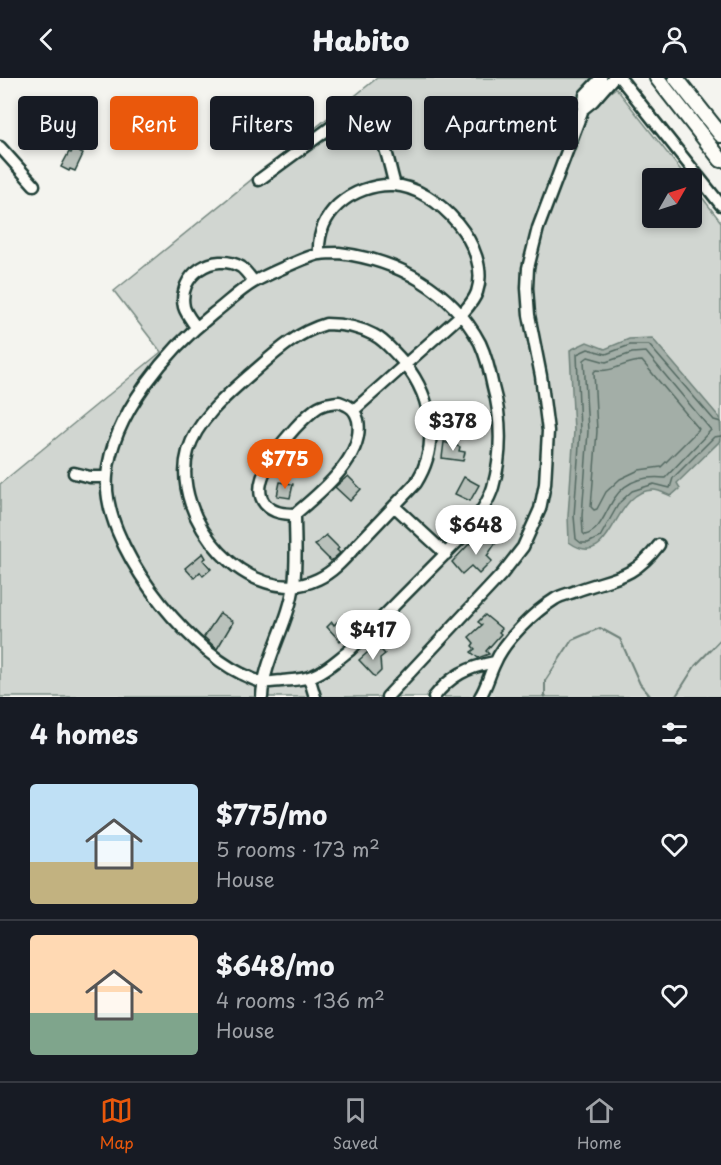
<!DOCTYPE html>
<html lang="en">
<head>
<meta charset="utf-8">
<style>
  :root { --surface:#171b24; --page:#242831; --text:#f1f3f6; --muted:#9ea1a6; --line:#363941; --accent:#ea580c }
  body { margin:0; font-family:"Playpen Sans",sans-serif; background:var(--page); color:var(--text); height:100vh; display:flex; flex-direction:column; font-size:22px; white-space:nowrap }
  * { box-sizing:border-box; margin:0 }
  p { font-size:20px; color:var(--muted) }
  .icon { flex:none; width:33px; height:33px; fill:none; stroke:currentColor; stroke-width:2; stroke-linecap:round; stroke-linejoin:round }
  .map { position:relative; height:619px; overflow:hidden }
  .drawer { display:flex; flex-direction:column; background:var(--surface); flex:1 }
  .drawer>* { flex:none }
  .hud { position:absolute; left:18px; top:18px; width:686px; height:54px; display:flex; gap:12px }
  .needle { width:39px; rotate:51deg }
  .buttons { position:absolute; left:642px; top:90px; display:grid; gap:12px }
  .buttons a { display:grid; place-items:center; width:60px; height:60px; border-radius:6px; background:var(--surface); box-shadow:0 3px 9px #0003; font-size:30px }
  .price { position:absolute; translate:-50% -51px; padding:0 14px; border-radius:21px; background:#fff; color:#222; font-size:20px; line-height:39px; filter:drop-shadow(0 2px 3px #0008) }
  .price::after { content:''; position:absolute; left:50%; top:36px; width:18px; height:14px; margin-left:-9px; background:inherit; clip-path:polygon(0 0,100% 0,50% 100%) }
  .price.selected { background:var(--accent); color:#fff }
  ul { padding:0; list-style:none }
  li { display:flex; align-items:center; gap:18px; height:150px; padding:0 30px }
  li+li { border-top:2px solid var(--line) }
  li span { display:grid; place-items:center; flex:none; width:168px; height:120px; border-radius:6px; color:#555 }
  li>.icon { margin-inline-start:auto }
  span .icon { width:72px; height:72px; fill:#fffc; stroke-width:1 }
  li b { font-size:26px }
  h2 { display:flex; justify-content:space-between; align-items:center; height:72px; padding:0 30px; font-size:26px }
  .chip { padding:0 21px; border-radius:6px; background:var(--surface); box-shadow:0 3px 9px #0003; font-size:21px; line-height:54px }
  .chip.selected { background:var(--accent); color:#fff }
  header { display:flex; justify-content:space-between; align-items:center; height:78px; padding:0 30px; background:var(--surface); font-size:27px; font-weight:800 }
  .tab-bar { display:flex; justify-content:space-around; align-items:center; height:84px; border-top:2px solid var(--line); background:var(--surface); font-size:16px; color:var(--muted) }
  .tab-bar a { display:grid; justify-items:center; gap:3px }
  .tab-bar .selected { color:var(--accent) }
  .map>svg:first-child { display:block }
  .green { fill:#d1d6d1; stroke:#788a82; stroke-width:1.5 }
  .water { fill:#a3aea7; stroke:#6e8179; stroke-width:1.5 }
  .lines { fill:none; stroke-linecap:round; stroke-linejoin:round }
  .shore { stroke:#546a62; stroke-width:1.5 }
  .stream { stroke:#6e8179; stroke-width:2 }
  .building { fill:#b9c1bb; stroke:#1f3d34; stroke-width:1.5 }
  .minor-casing { stroke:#1f3d34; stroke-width:15 }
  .major-casing { stroke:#1f3d34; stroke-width:18 }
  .minor { stroke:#fdfcf7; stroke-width:10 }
  .major { stroke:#fdfcf7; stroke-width:14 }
</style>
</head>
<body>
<header><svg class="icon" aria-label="back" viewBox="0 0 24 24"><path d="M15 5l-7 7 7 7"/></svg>Habito<svg class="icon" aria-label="person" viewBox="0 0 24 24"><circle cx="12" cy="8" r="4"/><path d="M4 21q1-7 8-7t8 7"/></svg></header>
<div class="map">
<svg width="721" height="619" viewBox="0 0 721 619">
  <rect width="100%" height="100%" fill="#f4f4ef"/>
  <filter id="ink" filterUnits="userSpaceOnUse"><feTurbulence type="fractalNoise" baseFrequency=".0167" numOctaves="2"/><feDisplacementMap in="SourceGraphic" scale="12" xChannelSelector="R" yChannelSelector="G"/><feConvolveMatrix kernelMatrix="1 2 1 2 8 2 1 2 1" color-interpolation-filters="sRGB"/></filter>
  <g filter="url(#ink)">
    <path class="green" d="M377,0H597L594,3L606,17L616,10L687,100H652V140H692V106L721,144V619H0V406L161,274L114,213Z"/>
    <path class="water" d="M652,260L720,340L721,358L719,364L677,405L680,410L671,418C666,416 659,412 653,412C611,412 613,496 569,464L568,438L574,353L570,272L587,264L605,271L629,261Z"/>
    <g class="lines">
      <path class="shore" d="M646,274L711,352L665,400C602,394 614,450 585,457L583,455L582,438L588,353L584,282L588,279L606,284L632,275Z
        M642,283L699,351L661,389L639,392L620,401L606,414L597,431L594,432L591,429L597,353L594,294L596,292C613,295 625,283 642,283Z
        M721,344L714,342L649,267H630L606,276L588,271L577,276L580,353L574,438L576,461L581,465H588L600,459L619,425L632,413L654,406L670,410L673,400L714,359L721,358"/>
      <path class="stream" d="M545,619V603L572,562L600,550L620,561L640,606L651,619
        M674,619L676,618L695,588L721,561"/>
    </g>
    <path class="building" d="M73,71L83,76L75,93L70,91L69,93L61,89L69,74L71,75Z
      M444,364L460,369L459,373L465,374L463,383L442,380Z
      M348,398L361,411L350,423L335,409Z
      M464,399L479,407L470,423L455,416Z
      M280,404L293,406L290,420L277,418Z
      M486,455L497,463L487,478L492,483L479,496L471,488L462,496L452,484L471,464L477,468Z
      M326,457L339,470L337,472L340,475L331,483L315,467Z
      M203,475L206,480L203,482L211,491L203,498L200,494L194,500L185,490Z
      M220,535L233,544L217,571L204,559Z
      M485,537L502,551L499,554L501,556L486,573L489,576L478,580L471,574L475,571L472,568L474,565L469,559L482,547L478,544Z
      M338,543L349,554L340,563L327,549L332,544L334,547Z
      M376,567L385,576L380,580L381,593L375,599L359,582Z"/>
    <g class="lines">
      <defs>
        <path id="minor" d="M620,0L721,127
          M583,31L593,23L613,0
          M0,69L34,107
          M259,102L346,38C350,38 356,37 360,38C384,43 388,86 395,107
          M339,175C397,182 451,211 480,265C486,278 490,294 493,309C502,340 502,378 493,409C488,426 475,442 465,456L350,572C338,581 324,595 309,599C301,602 290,602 282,603C276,603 269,605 263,604C257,604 249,599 242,596C185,569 101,465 107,398C112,337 168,271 214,235C227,225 240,212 254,204C264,198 310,177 320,176C326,175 333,175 339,175Z
          M319,176C318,157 324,140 338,127C352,114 374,106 393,107C437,109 492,170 477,214C474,223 467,230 461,237L354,332
          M326,246C343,246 359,249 374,257C384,262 391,271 398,278C431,313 442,364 416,405C397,425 378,445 359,465C347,478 335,493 318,501C250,534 169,440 188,373C197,342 227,317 251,296C274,276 295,255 326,246Z
          M196,249C192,243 186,236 184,229C177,197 214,173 241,189C246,193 250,199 254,204
          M339,324C350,328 355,331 358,342C365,379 320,415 295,436C284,436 273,435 265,426C245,402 294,348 313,333C320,326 330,325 339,324Z
          M74,395L90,399H107
          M394,428L446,476
          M309,599L315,619
          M262,619C263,584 290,543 294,506C297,483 295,459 295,436
          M387,619L502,496L523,469L540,431L545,406L548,353L541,298L529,237L527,210L528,190L538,150L583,31L585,17L601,0
          M434,619C450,598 468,589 495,584
          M480,619C487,608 489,597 495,585C504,563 534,534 555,521C561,517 569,516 576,513C614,499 632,502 659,467"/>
        <path id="major" d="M657,0L721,82
          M676,0L721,57"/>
      </defs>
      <use href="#minor" class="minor-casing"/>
      <use href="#major" class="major-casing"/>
      <use href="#minor" class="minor"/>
      <use href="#major" class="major"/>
    </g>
  </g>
</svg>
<div class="buttons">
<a><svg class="needle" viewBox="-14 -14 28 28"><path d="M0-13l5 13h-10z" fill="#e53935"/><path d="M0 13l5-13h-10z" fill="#9ea1a6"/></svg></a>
</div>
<b class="price" style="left:453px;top:374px">$378</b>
<b class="price selected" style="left:285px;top:412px">$775</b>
<b class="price" style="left:476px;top:478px">$648</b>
<b class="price" style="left:373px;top:583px">$417</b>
<div class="hud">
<a class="chip">Buy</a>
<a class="chip selected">Rent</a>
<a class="chip">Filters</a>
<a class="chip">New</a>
<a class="chip">Apartment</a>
</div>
</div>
<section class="drawer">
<h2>4 homes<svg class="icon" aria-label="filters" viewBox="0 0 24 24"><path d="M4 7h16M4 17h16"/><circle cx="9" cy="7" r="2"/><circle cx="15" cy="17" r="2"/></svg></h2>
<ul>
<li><span style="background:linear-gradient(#bfe0f5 65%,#c2b280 0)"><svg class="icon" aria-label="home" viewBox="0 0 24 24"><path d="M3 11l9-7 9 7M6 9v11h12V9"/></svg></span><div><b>$775/mo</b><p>5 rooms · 173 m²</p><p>House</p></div><svg class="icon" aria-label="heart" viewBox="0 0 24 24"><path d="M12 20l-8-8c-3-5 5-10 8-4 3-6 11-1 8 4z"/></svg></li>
<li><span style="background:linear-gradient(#ffd9b3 65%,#7fa58c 0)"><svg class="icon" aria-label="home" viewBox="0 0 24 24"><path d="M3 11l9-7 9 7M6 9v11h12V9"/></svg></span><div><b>$648/mo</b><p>4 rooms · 136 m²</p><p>House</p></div><svg class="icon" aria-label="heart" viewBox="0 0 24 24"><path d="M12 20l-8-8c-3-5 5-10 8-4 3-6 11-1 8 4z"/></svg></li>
</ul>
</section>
<nav class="tab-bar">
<a class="selected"><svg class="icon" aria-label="map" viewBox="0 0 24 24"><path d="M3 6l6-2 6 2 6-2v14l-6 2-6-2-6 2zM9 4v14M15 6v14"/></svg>Map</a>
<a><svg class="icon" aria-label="saved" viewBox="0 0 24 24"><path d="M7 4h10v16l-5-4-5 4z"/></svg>Saved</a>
<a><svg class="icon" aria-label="home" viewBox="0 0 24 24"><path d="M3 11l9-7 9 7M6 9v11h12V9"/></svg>Home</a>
</nav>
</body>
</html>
